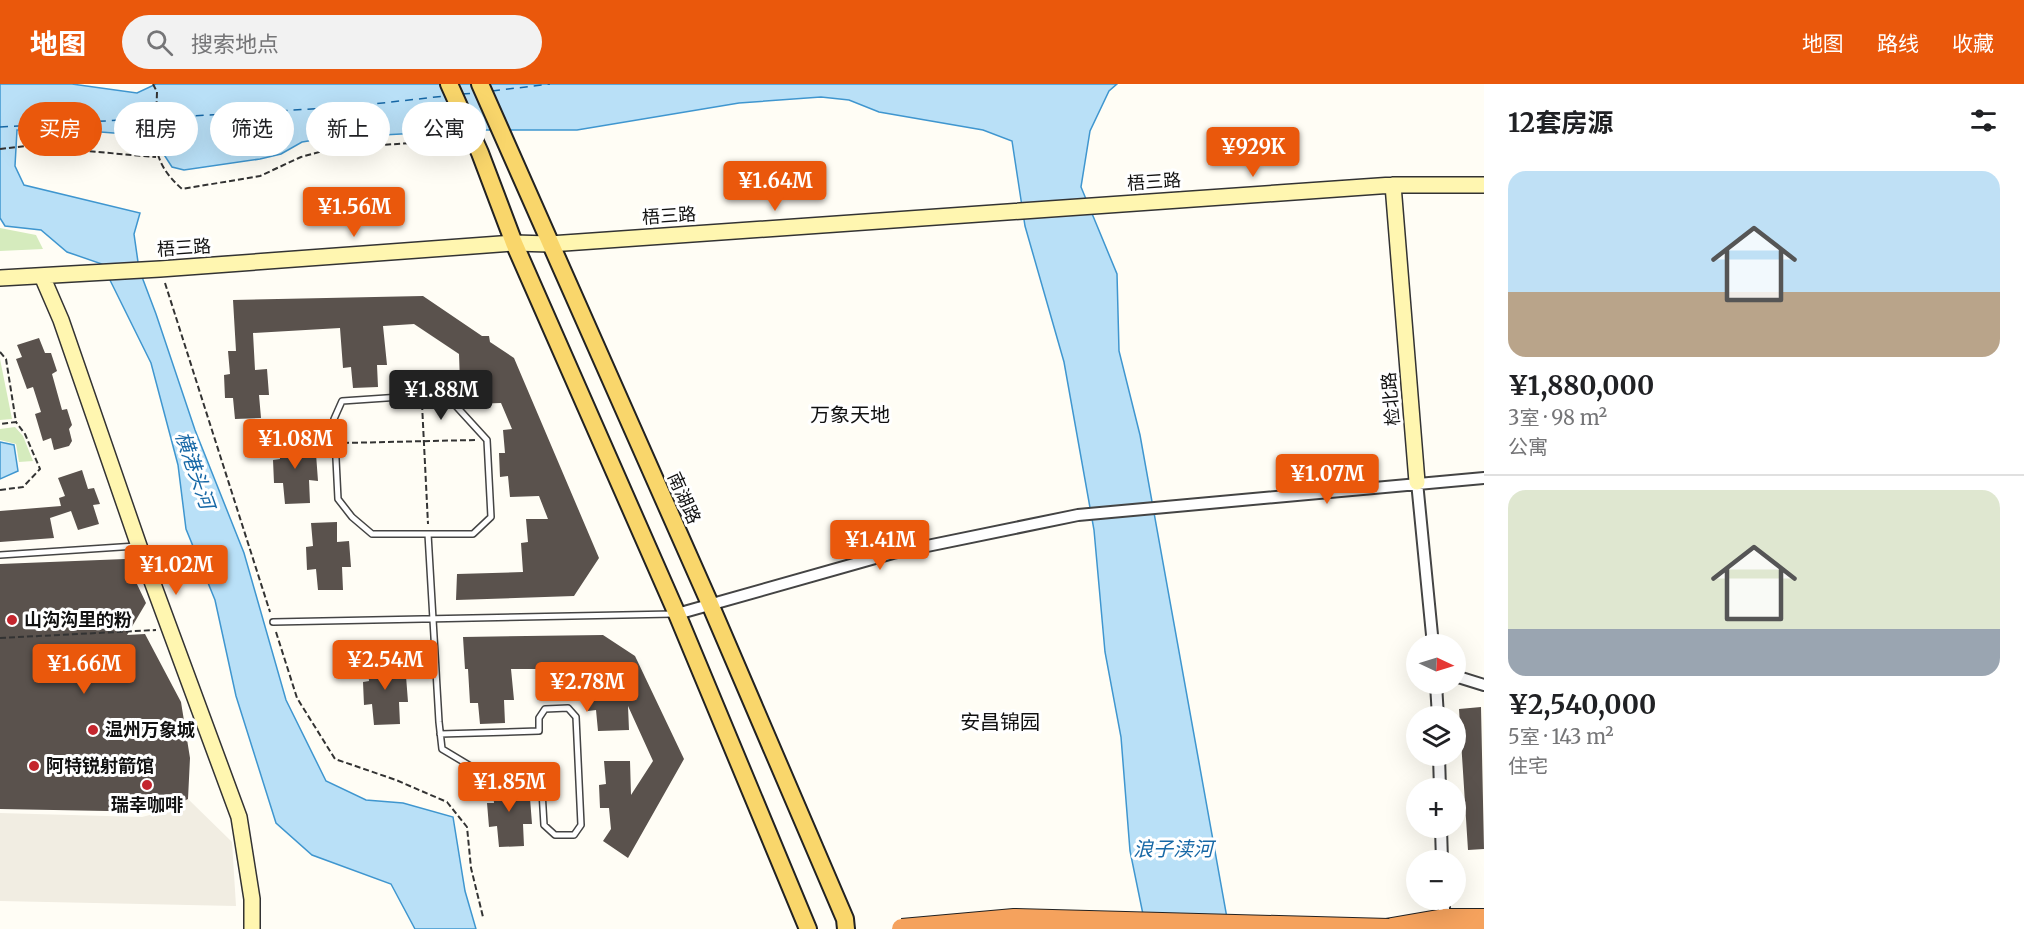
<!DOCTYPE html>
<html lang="zh">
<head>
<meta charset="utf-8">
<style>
  :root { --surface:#fff; --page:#f2f2f2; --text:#202124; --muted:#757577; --line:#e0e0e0; --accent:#ea580c }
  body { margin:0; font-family:Merriweather,"Noto Sans SC",serif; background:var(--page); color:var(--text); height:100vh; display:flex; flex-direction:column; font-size:22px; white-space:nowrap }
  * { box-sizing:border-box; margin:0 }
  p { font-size:20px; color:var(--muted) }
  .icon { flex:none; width:33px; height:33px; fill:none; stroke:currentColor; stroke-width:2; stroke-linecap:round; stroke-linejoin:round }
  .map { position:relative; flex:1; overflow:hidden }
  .sheet { display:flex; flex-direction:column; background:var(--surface); width:540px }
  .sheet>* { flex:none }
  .guide { position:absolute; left:18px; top:18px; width:570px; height:54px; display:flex; gap:12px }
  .needle { width:39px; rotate:94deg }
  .buttons { position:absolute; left:1406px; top:550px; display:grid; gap:12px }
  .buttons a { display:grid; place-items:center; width:60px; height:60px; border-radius:50%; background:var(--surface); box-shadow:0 6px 24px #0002; font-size:30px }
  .price { position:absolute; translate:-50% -51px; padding:0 14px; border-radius:6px; background:var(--accent); color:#fff; font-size:20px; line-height:39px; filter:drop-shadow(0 2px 3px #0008) }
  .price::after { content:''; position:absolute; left:50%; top:36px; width:18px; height:14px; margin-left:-9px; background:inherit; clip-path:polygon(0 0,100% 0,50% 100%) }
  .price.selected { background:#222; color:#fff }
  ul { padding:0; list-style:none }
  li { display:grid; align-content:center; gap:12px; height:318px; padding:0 24px }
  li+li { border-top:2px solid var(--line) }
  li span { display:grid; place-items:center; height:186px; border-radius:18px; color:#555 }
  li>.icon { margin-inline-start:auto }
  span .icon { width:108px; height:108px; fill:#fffc; stroke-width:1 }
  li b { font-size:26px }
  h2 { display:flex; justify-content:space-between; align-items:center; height:72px; padding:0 24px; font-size:26px }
  .pill { padding:0 21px; border-radius:27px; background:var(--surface); box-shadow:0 6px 24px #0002; font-size:21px; line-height:54px }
  .pill.selected { background:var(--accent); color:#fff }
  header { display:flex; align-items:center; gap:36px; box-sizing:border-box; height:84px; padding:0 30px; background:var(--accent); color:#fff }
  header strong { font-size:28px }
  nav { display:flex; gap:33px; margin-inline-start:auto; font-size:21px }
  .search { width:420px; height:54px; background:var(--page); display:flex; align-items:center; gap:15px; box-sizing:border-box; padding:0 21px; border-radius:33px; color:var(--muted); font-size:22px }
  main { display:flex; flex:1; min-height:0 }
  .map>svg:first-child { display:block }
  .green { fill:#d5ebbd }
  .plaza { fill:#f1ede2 }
  .water { fill:#b9e0f7; stroke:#3f96cf; stroke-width:1.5 }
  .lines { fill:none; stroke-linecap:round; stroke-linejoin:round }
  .ferry { stroke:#1768a6; stroke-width:1.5; stroke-dasharray:8 6; stroke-linecap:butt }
  .building { fill:#5a524d }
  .lane-casing { stroke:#444; stroke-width:8 }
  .street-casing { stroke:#444; stroke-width:14 }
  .secondary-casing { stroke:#333; stroke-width:18 }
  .primary-casing { stroke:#222; stroke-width:20 }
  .highway-casing { stroke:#222; stroke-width:22 }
  .path { stroke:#333; stroke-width:2; stroke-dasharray:6 3; stroke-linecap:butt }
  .lane { stroke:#fff; stroke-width:5 }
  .street { stroke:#fff; stroke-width:10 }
  .secondary { stroke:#fff6b0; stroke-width:15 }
  .primary { stroke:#f9d66b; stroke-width:16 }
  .highway { stroke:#f5a25d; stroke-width:20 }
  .highway-bridge-casing { stroke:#222; stroke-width:22; stroke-linecap:butt }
  .highway-bridge { stroke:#f5a25d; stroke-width:20 }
  .poi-dot { fill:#c4262e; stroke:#fff; stroke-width:2 }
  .labels { text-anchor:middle; stroke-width:6; stroke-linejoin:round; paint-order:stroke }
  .street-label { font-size:18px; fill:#111; stroke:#fff }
  .poi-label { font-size:18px; font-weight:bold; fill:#111; stroke:#fff; text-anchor:start }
  .neighbourhood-label { font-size:20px; fill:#111; stroke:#fff }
  .water-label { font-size:20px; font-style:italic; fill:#1768a6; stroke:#fff }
</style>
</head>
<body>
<header>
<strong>地图</strong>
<div class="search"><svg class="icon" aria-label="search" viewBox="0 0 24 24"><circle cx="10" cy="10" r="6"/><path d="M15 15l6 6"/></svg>搜索地点</div>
<nav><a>地图</a><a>路线</a><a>收藏</a></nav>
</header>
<main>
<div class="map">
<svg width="1484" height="845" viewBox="0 0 1484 845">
  <rect width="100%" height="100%" fill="#fffdf5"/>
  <path class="green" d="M0,144L36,151L43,165L0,167Z
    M0,275L12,335L0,336Z
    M15,343L23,352L33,377L19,378L16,360L0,356V345Z"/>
  <path class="plaza" d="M188,715L232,758L236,822L0,817V729L142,733L161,728Z"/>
  <path class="water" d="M0,0H72L137,9L156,0H1117L1109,7L1090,47L1081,103L1117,190L1119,267L1140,351L1229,845H1146L1130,767L1121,653L1105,568L1094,446L1064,278L1025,142L1012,57L983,46L879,28L849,16L821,13L739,19L577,46H475L327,54L302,58L281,70L260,75L184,86L172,83L152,52L75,46H17L15,82L24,101L140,129L134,150L139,185L156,230L195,346L244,469L286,616L326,697L366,716L403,719L453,733L465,807L476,845H415L391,800L312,771L276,739L236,612L215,516L186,445L178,381L151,279L102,180L67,168L41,146L5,142L0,134Z
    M0,358L14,361L18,387L0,395Z"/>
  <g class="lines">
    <path class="ferry" d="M492,7L550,0
      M462,10L475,9
      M0,43L346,23L445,12"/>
  </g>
  <path class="building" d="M423,212L482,252H489L490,258L514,274L599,474L574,512L456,516L457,490L523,488L521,459L528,458L526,435H548L539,412L510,413L508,392L500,393L499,369H505L503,346L512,345L501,319L470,320L469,299H460L459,270L414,240L383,242L387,281H377L378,303L353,304L351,283L343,284L340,244L253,249L255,286L267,285L269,311H259L261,334L235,335L233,314H225L224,291L230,290L228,267H236L233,216Z
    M39,254L45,269H51L57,287L52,290L62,326L67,325L72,341L69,345L72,357L69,362L54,366L51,354L43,357L35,330L41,328L33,303L27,305L16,275L22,273L17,261Z
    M278,352H303L304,371L316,370L318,397L309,396L310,419L285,420L283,399H274L273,376L280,375Z
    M82,386L88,405L94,404L100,420L93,421L99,440L78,446L71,427L50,434L54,454L0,458V427L61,422L59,414L65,412L58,394Z
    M337,438V458L349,457L351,483H342L343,506H318L316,485L307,486L306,463L313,462L311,439Z
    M125,475L146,519L127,551L145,550L181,618L190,674L188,715L161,728L0,725V480Z
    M603,551L635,572L684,675L628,774L603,757L611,745L609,724H600L599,701L606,700L604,677H630L631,711L653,677L628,622L629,646L598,647L596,626L588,627L585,585H511L514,616H504L505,639L480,640L478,619H470L468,585H465L463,553Z
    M393,573L394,593L406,592L408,618H399L400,640L374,641L372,620L364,621L363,598L369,597L367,574Z
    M1481,623L1484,765L1468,766L1459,625Z
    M518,695V715L530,714L532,740H523L524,762L499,763L497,742L489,743L487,719H494L492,696Z"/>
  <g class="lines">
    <defs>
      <path id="lane" d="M428,450H372L352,433L338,415L334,335L342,317L445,310L487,356L491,433L473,450H428L439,638L442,665L472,683L535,682L541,690L544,741L555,751H574L581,741L576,633L568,624L545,625L539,634V647L440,650
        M0,471L136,462
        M273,538L673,530"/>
      <path id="street" d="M1417,398L1433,561
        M677,530L893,469L1078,431L1484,394
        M1455,592L1484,601
        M1436,600L1438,633
        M1439,672L1440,705
        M1441,744L1442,777
        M1444,816V835"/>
      <path id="secondary" d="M1393,101L1417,398
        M42,192L61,236L139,462L239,733L252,815V845
        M0,194L160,185L514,159L550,160L1393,101H1484"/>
      <path id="primary" d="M449,0L480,69L514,159L677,530L808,845
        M480,0L710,520L845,835L846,845"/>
      <path id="highway" d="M1386,845L1444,835H1484"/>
    </defs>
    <use href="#lane" class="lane-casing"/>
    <use href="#street" class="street-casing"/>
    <use href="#secondary" class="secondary-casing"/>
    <use href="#primary" class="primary-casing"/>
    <use href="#highway" class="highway-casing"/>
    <path class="path" d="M153,0L157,8C156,51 147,74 182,105L260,92L301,73L334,64L428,58
      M0,65L27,62L156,73
      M165,199L270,528
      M0,268L6,275L16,338L0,340
      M422,320L428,440
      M343,359L475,356
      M0,406L23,403L40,385L25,350L16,338
      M276,548L297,614L335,675L396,696L447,718L467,743L471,784L483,833
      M0,554L156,546"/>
    <use href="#lane" class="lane"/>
    <use href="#street" class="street"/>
    <use href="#secondary" class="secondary"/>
    <use href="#primary" class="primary"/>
    <use href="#highway" class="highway"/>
    <defs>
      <path id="highway-bridge" d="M902,845L1014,835L1389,845"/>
    </defs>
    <use href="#highway-bridge" class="highway-bridge-casing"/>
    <use href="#highway-bridge" class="highway-bridge"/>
  </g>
  <g class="poi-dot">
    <circle cx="12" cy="536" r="6"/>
    <circle cx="93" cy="646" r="6"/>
    <circle cx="34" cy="682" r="6"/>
    <circle cx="147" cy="701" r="6"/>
  </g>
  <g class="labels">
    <g class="street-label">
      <text transform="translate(1154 98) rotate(-4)" y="6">梧三路</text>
      <text transform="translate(669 132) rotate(-4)" y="6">梧三路</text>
      <text transform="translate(184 164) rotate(-4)" y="6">梧三路</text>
      <text transform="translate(1391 315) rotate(-95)" y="6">检北路</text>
      <text transform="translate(684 414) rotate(66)" y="6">南湖路</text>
    </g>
    <g class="poi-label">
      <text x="24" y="542">山沟沟里的粉</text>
      <text x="105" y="652">温州万象城</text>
      <text x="46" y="688">阿特锐射箭馆</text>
      <text x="147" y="727" text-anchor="middle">瑞幸咖啡</text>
    </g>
    <g class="neighbourhood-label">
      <text x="850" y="338">万象天地</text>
      <text x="1000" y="645">安昌锦园</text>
    </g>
    <g class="water-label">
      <text transform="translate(195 386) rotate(71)" y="7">横港头河</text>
      <text x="1173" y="772">浪子渎河</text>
    </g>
  </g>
</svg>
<div class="buttons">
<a><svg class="needle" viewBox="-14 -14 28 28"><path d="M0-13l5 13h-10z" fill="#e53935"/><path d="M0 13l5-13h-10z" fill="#757577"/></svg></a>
<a><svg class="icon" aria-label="layers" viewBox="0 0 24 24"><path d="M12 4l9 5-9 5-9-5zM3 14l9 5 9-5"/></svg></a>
<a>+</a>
<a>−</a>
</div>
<b class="price" style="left:1253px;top:94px">¥929K</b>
<b class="price" style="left:775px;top:128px">¥1.64M</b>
<b class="price" style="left:354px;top:154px">¥1.56M</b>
<b class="price selected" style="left:441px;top:337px">¥1.88M</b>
<b class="price" style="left:295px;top:386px">¥1.08M</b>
<b class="price" style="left:1327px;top:421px">¥1.07M</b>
<b class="price" style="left:880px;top:487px">¥1.41M</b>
<b class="price" style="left:176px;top:512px">¥1.02M</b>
<b class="price" style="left:385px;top:607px">¥2.54M</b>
<b class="price" style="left:84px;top:611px">¥1.66M</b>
<b class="price" style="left:587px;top:629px">¥2.78M</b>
<b class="price" style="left:509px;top:729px">¥1.85M</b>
<div class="guide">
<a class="pill selected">买房</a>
<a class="pill">租房</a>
<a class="pill">筛选</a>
<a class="pill">新上</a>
<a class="pill">公寓</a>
</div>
</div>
<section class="sheet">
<h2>12套房源<svg class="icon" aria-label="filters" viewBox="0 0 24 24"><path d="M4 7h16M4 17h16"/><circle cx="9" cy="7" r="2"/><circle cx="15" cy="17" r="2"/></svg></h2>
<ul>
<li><span style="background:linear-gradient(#bfe0f5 65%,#b9a48a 0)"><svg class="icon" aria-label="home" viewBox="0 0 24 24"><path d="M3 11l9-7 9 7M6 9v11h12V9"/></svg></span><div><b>¥1,880,000</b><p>3室 · 98 m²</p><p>公寓</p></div></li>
<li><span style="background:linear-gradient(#dfe7d0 75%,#9aa5b1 0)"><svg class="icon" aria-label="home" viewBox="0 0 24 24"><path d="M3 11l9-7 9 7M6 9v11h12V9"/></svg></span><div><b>¥2,540,000</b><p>5室 · 143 m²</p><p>住宅</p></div></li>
</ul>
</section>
</main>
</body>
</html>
